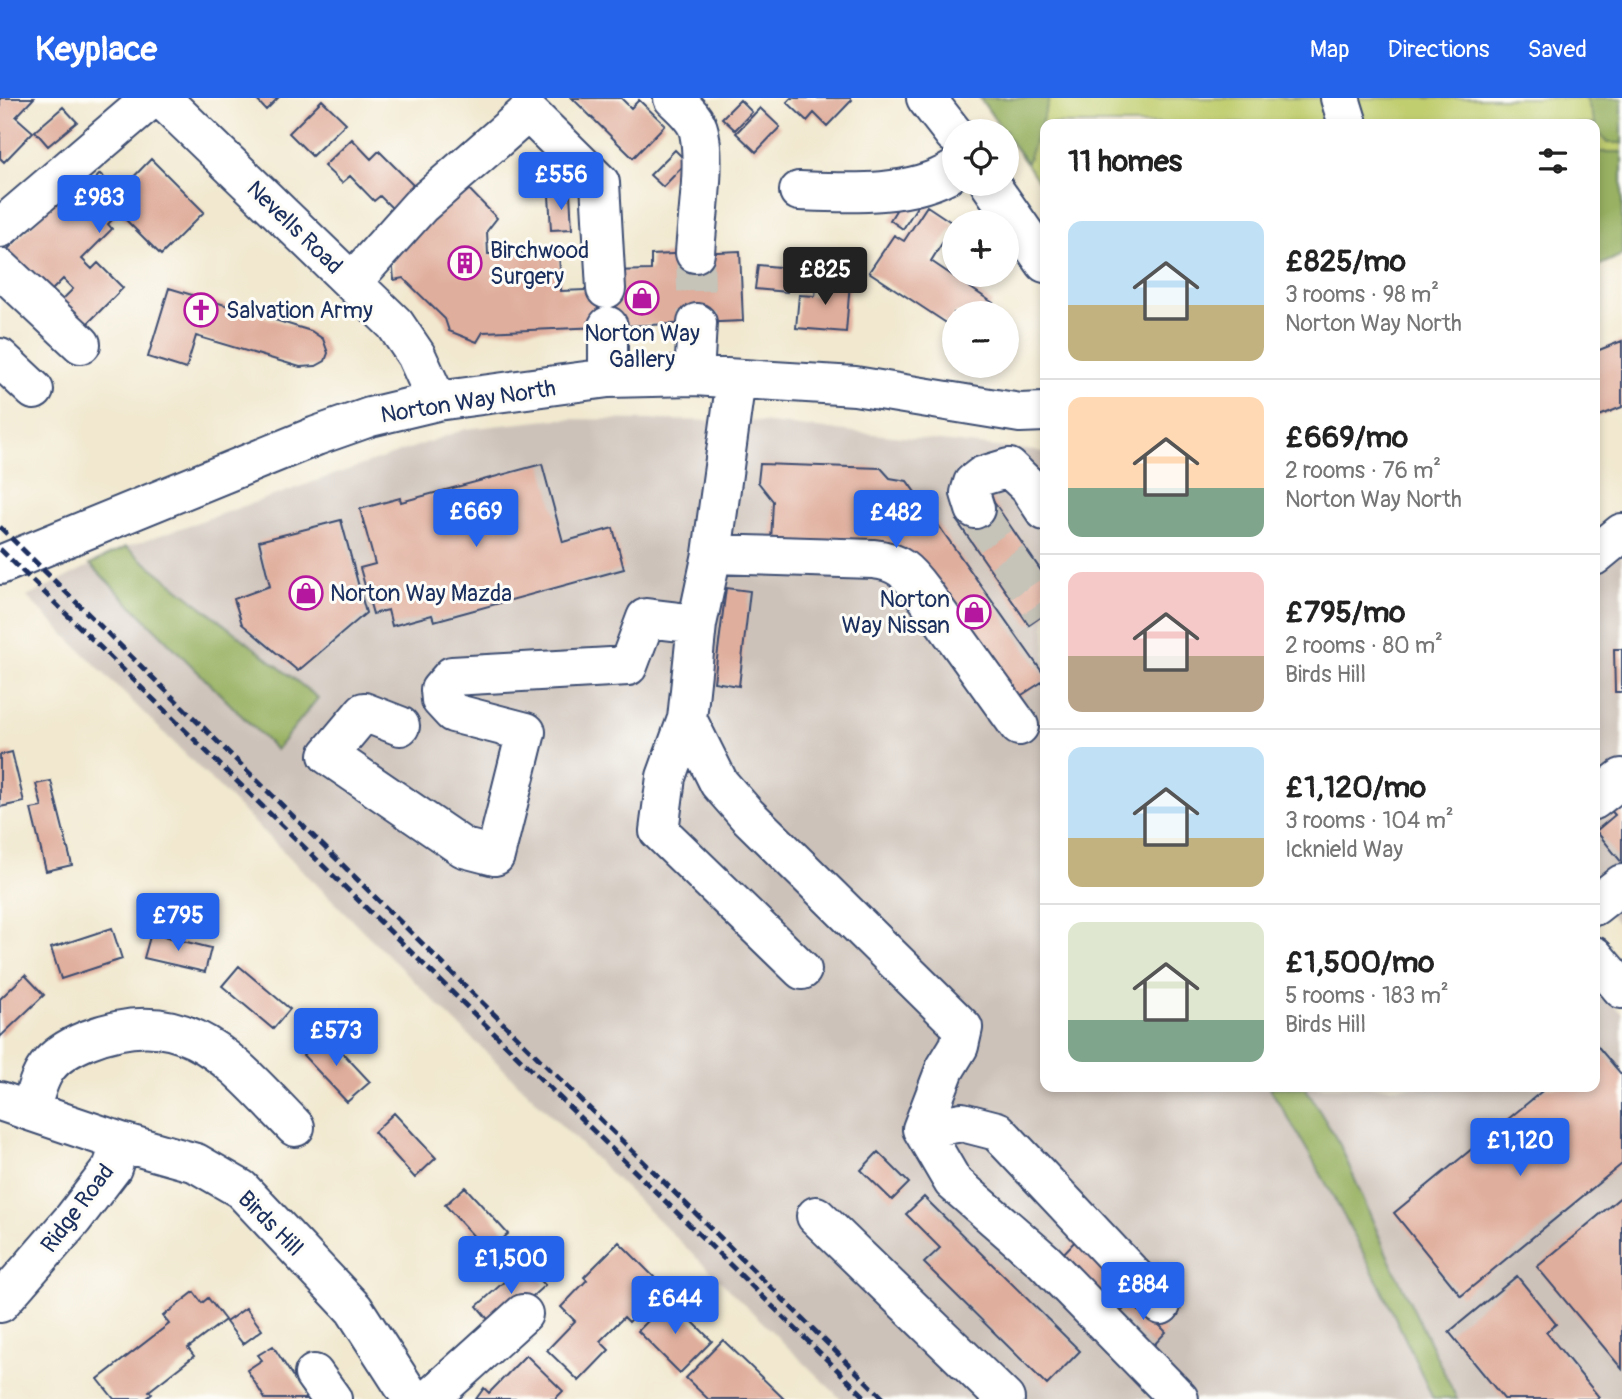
<!DOCTYPE html>
<html lang="en">
<head>
<meta charset="utf-8">
<style>
  :root { --surface:#fff; --page:#f2f2f2; --text:#222; --muted:#767676; --line:#e0e0e0; --accent:#2563eb }
  body { margin:0; font-family:Pangolin,sans-serif; background:var(--page); color:var(--text); height:100vh; display:flex; flex-direction:column; font-size:26px; white-space:nowrap }
  * { box-sizing:border-box; margin:0 }
  p { font-size:23px; color:var(--muted) }
  .icon { flex:none; width:38px; height:38px; fill:none; stroke:currentColor; stroke-width:2; stroke-linecap:round; stroke-linejoin:round }
  .map { position:relative; flex:1; overflow:hidden }
  .drawer { position:absolute; left:1040px; top:21px; width:560px; height:973px; display:flex; flex-direction:column; background:var(--surface); border-radius:14px; box-shadow:0 4px 10px #0003 }
  .drawer>* { flex:none }
  .tools { position:absolute; left:942px; top:21px; display:grid; gap:14px }
  .tools a { display:grid; place-items:center; width:77px; height:77px; border-radius:50%; background:var(--surface); box-shadow:0 4px 10px #0003; font-size:35px }
  .price { position:absolute; translate:-50% -60px; padding:0 16px; border-radius:7px; background:var(--accent); color:#fff; font-size:23px; line-height:46px; filter:drop-shadow(0 2px 4px #0008) }
  .price::after { content:''; position:absolute; left:50%; top:42px; width:21px; height:16px; margin-left:-10px; background:inherit; clip-path:polygon(0 0,100% 0,50% 100%) }
  .price.active { background:#222; color:#fff }
  ul { padding:0; list-style:none }
  li { display:flex; align-items:center; gap:21px; height:175px; padding:0 28px }
  li+li { border-top:2px solid var(--line) }
  li span { display:grid; place-items:center; flex:none; width:196px; height:140px; border-radius:14px; color:#555 }
  li>.icon { margin-inline-start:auto }
  span .icon { width:84px; height:84px; fill:#fffc; stroke-width:1 }
  li b { font-size:30px }
  h2 { display:flex; justify-content:space-between; align-items:center; height:84px; padding:0 28px; font-size:30px }
  header { display:flex; align-items:center; gap:42px; box-sizing:border-box; height:98px; padding:0 35px; background:var(--accent); color:#fff }
  header strong { font-size:33px }
  nav { display:flex; gap:38px; margin-inline-start:auto; font-size:24px }
  .map>svg:first-child { display:block }
  .industrial { fill:#cdc2b9 }
  .green { fill:#c1ce6f; stroke:#6e7e66; stroke-width:2 }
  .forest { fill:#98b162; stroke:#5a7060; stroke-width:2 }
  .building { fill:#e0ae9c }
  .lines { fill:none; stroke-linecap:round; stroke-linejoin:round }
  .minor-tunnel { stroke:#c6c3b8; stroke-width:38; stroke-dasharray:38 19; stroke-linecap:butt }
  .minor-casing { stroke:#3b4b6f; stroke-width:42 }
  .minor { stroke:#fff; stroke-width:38 }
  .rail { stroke:#1b2f5e; stroke-width:5; stroke-dasharray:10 5; stroke-linecap:butt }
  .labels { text-anchor:middle; stroke-width:6; stroke-linejoin:round; paint-order:stroke }
  .street-label { font-size:23px; fill:#1b2f5e; stroke:#fdfcf7 }
  .poi-label { font-size:23px; fill:#1b2f5e; stroke:#fdfcf7; text-anchor:start }
</style>
</head>
<body>
<header>
<strong>Keyplace</strong>
<nav><a>Map</a><a>Directions</a><a>Saved</a></nav>
</header>
<div class="map">
<svg width="1622" height="1301" viewBox="0 0 1622 1301">
  <rect width="100%" height="100%" fill="#fdfcf7"/>
  <filter id="ink" filterUnits="userSpaceOnUse"><feTurbulence type="fractalNoise" baseFrequency=".0143" numOctaves="2"/><feDisplacementMap in="SourceGraphic" scale="14" xChannelSelector="R" yChannelSelector="G"/><feConvolveMatrix kernelMatrix="1 2 1 2 8 2 1 2 1" color-interpolation-filters="sRGB"/></filter>
  <filter id="wash" filterUnits="userSpaceOnUse"><feTurbulence type="fractalNoise" baseFrequency=".00686" numOctaves="4" result="noise"/><feDisplacementMap in="SourceGraphic" scale="28" xChannelSelector="R" yChannelSelector="G"/><feGaussianBlur stdDeviation="1.57" result="paint"/><feColorMatrix in="noise" values="0 0 0 0 0 0 0 0 0 0 0 0 0 0 0 0 0 1.4 0 .05"/><feComposite in="paint" operator="in"/></filter>
  <g filter="url(#wash)">
    <rect width="100%" height="100%" fill="#f1e8cf"/>
    <path class="industrial" d="M557,321L751,323L1045,354V989H1594V884L1622,916V1301H841L438,907L27,499L126,449L466,331Z
      M1594,447L1622,449V830L1594,797Z"/>
    <path class="green" d="M980,0H1622V156L1594,167V26H1045V92L1006,37V33H1003Z"/>
    <path class="forest" d="M980,0H1050L1027,65L1006,37V33H1003Z
      M1586,0H1622V45H1607L1598,34Z
      M1597,54H1622V157L1594,170V55Z
      M126,449L318,600L276,652L90,466Z
      M1269,989H1305L1340,1047L1390,1163L1457,1301H1433C1385,1193 1332,1089 1269,989Z"/>
    <g id="blocks">
      <path class="building" d="M0,0H34L16,19L33,34L4,64L0,60Z
        M255,0H278L266,12Z
        M572,0H621L631,10L639,2L665,27L633,60Z
        M791,0H850L852,2L827,28L814,15L807,23L787,4Z
        M322,2L346,25L312,58L289,35Z
        M740,2L752,14L735,32L722,20Z
        M63,9L77,24L48,48L35,33Z
        M760,10L780,29L756,54L736,35Z
        M352,41L371,61L379,53L415,89L393,111L380,98L374,103L350,78L342,85L324,68Z
        M675,52L687,64L663,89L650,77Z
        M151,61L204,114L161,157L119,115L108,126L112,131L82,161L92,171L98,165L123,190L85,228L60,204L73,191L63,181L45,199L3,156L69,89L79,98L100,76L119,94Z
        M461,83L497,120L487,133L488,156L559,154L561,193L612,191L611,173L651,172V157L740,153L743,223L483,234L477,244L449,233L445,221L403,180L394,182L392,160Z
        M570,95L572,131L551,132L549,97Z
        M905,98L918,107L903,131L890,122Z
        M927,108L954,126L931,163L993,205L986,215H954V230L869,174L894,137L904,143Z
        M758,167L789,170L787,194L755,191Z
        M817,182L850,184L846,234L796,230L799,197L815,198Z
        M169,190L311,233L323,241L328,255L325,263L316,268L300,269L196,238L186,271L148,259Z
        M1622,243V309L1594,320V254Z
        M542,366L563,444L613,430L624,471L434,523L432,517L392,528L388,512L373,516L360,470L375,466L360,411L400,400L401,404Z
        M760,366L881,370L890,380L907,383L1045,578V582L1011,604L903,450L771,444L773,403L758,384Z
        M991,400L1042,474L1045,472V516L1029,527L957,423Z
        M341,422L366,515L298,573L242,526L234,501L270,488L259,443Z
        M726,490L750,493L739,588L714,584Z
        M1614,551H1622V594H1615Z
        M12,654L24,704L0,709V657Z
        M51,683L72,767L46,773L31,711L42,709L36,686Z
        M1622,697V765L1596,733L1615,717L1608,709Z
        M112,830L122,861L61,881L51,850Z
        M151,835L211,850L205,874L144,860Z
        M239,868L290,911L273,931L222,888Z
        M25,877L44,897L0,939V901Z
        M325,936L370,984L347,1004L303,957Z
        M1594,944L1622,977V1066L1461,1198L1394,1115L1547,989H1594Z
        M394,1015L436,1060L415,1080L374,1034Z
        M878,1054L909,1085L892,1102L861,1072Z
        M465,1089L508,1136L488,1154L445,1107Z
        M1622,1098V1271L1537,1169Z
        M924,1099L1080,1253L1047,1287L924,1165L940,1150L906,1116Z
        M1078,1140L1121,1184L1106,1199L1063,1156Z
        M619,1144L664,1189L629,1224L624,1219L600,1243L609,1252L579,1283L547,1252L575,1223L561,1209L587,1182L584,1179Z
        M525,1165L545,1187L496,1231L477,1208Z
        M1517,1178L1556,1226L1546,1234L1599,1299L1596,1301H1504L1449,1234Z
        M194,1194L202,1205L208,1200L225,1222L188,1250L194,1258L149,1293L152,1296L146,1301H114L98,1281L169,1226L163,1218Z
        M670,1201L712,1243L680,1275L638,1233Z
        M1134,1201L1166,1234L1153,1248L1120,1215Z
        M246,1210L262,1232L243,1246L226,1224Z
        M723,1242L784,1301H708L686,1280Z
        M273,1248L295,1282L307,1301H265L247,1272L262,1262L258,1257Z
        M526,1257L563,1293L555,1301H476L484,1290L489,1295Z"/>
    </g>
  </g>
  <g filter="url(#ink)">
    <use href="#blocks" fill-opacity="0" stroke="#3b4b6f" stroke-width="2"/>
    <g class="lines">
      <path class="minor-tunnel" d="M695,155L697,225
        M975,411L1045,516"/>
      <defs>
        <path id="minor" d="M161,0L395,226L416,257L437,303
          M673,0C683,10 696,20 699,34C706,67 697,120 695,155
          M926,0L954,36
          M1340,0L1348,26
          M990,86L1045,165
          M799,93C847,95 912,99 954,72
          M0,130L152,0
          M0,170L81,246
          M352,184L420,108L528,14L600,85L606,191
          M0,260L34,292
          M694,278L697,225
          M608,280V228
          M736,281L712,456L697,526L687,621L666,679L659,733L802,872
          M1009,370L1029,389L1045,413
          M975,411L970,395L973,385L982,378L1009,370
          M712,456L873,461C898,463 908,474 922,493L1019,628
          M1594,458L1622,435
          M0,467L316,338L370,319L437,303L608,280L694,278L855,288L1020,315L1045,314
          M687,621L719,685L747,717L963,930L959,948L945,971L922,1031
          M400,628L364,614L328,657L464,750L495,758L526,634L453,615L441,602L440,592L452,578L628,568L646,520L697,526
          M1594,702L1622,680
          M1594,808L1622,786
          M1594,858L1622,891
          M0,1003L121,1044L196,1065L241,1091L354,1211L412,1301
          M31,1013C39,974 48,958 87,942C187,902 232,965 295,1029
          M922,1031L953,1084L1044,1163L1179,1301
          M922,1031L962,1024L997,1033L1161,1207
          M816,1118L1005,1301
          M0,1205L73,1121L112,1070L121,1044
          M314,1276L332,1301
          M429,1301L523,1216"/>
      </defs>
      <use href="#minor" class="minor-casing"/>
      <use href="#minor" class="minor"/>
      <path class="rail" d="M0,429L884,1301
        M0,451L867,1301"/>
    </g>
  </g>
  <defs>
    <symbol id="building-ring" viewBox="-11 -11 22 22"><circle r="9.5" fill="#fdfcf7" stroke="#b5179e" stroke-width="1.5"/><path d="M-4-6H4V6H1V3H-1V6H-4ZM-2.5-4.3h1.7v1.8h-1.7ZM.8-4.3h1.7v1.8H.8ZM-2.5-1h1.7V.8h-1.7ZM.8-1h1.7V.8H.8Z" fill="#b5179e"/></symbol>
    <symbol id="shop-ring" viewBox="-11 -11 22 22"><circle r="9.5" fill="#fdfcf7" stroke="#b5179e" stroke-width="1.5"/><path d="M-5-2.5h2.3a2.7 3.5 0 0 1 5.4 0H5L5.5 6h-11ZM-1.5-2.5h3a1.5 2.3 0 0 0-3 0Z" fill="#b5179e"/></symbol>
    <symbol id="church-ring" viewBox="-11 -11 22 22"><circle r="9.5" fill="#fdfcf7" stroke="#b5179e" stroke-width="1.5"/><path d="M-1.2-6h2.4v3.5h3.3v2.4h-3.3V6h-2.4V-.1h-3.3v-2.4h3.3Z" fill="#b5179e"/></symbol>
  </defs>
  <g fill-rule="evenodd">
    <use href="#building-ring" x="446" y="146" width="38" height="38"/>
    <use href="#shop-ring" x="623" y="181" width="38" height="38"/>
    <use href="#church-ring" x="182" y="193" width="38" height="38"/>
    <use href="#shop-ring" x="287" y="476" width="38" height="38"/>
    <use href="#shop-ring" x="955" y="495" width="38" height="38"/>
  </g>
  <g class="labels">
    <g class="street-label">
      <text transform="translate(295 129) rotate(44)" y="8">Nevells Road</text>
      <text transform="translate(468 303) rotate(-9)" y="8">Norton Way North</text>
      <text transform="translate(77 1110) rotate(-53)" y="8">Ridge Road</text>
      <text transform="translate(271 1125) rotate(45)" y="8">Birds Hill</text>
    </g>
    <g class="poi-label">
      <text x="490" y="160">Birchwood<tspan x="490" dy="26">Surgery</tspan></text>
      <text x="226" y="220">Salvation Army</text>
      <text x="642" y="243" text-anchor="middle">Norton Way<tspan x="642" dy="26">Gallery</tspan></text>
      <text x="330" y="503">Norton Way Mazda</text>
      <text x="950" y="509" text-anchor="end">Norton<tspan x="950" dy="26">Way Nissan</tspan></text>
    </g>
  </g>
</svg>
<div class="tools">
<a><svg class="icon" aria-label="locate" viewBox="0 0 24 24"><circle cx="12" cy="12" r="6"/><path d="M12 2v4M12 18v4M2 12h4M18 12h4"/></svg></a>
<a>+</a>
<a>−</a>
</div>
<b class="price" style="left:561px;top:114px">£556</b>
<b class="price" style="left:99px;top:137px">£983</b>
<b class="price active" style="left:825px;top:209px">£825</b>
<b class="price" style="left:476px;top:451px">£669</b>
<b class="price" style="left:896px;top:452px">£482</b>
<b class="price" style="left:178px;top:855px">£795</b>
<b class="price" style="left:336px;top:970px">£573</b>
<b class="price" style="left:1520px;top:1080px">£1,120</b>
<b class="price" style="left:511px;top:1198px">£1,500</b>
<b class="price" style="left:1143px;top:1224px">£884</b>
<b class="price" style="left:675px;top:1238px">£644</b>
<section class="drawer">
<h2>11 homes<svg class="icon" aria-label="filters" viewBox="0 0 24 24"><path d="M4 7h16M4 17h16"/><circle cx="9" cy="7" r="2"/><circle cx="15" cy="17" r="2"/></svg></h2>
<ul>
<li><span style="background:linear-gradient(#bfe0f5 60%,#c2b280 0)"><svg class="icon" aria-label="home" viewBox="0 0 24 24"><path d="M3 11l9-7 9 7M6 9v11h12V9"/></svg></span><div><b>£825/mo</b><p>3 rooms · 98 m²</p><p>Norton Way North</p></div></li>
<li><span style="background:linear-gradient(#ffd9b3 65%,#7fa58c 0)"><svg class="icon" aria-label="home" viewBox="0 0 24 24"><path d="M3 11l9-7 9 7M6 9v11h12V9"/></svg></span><div><b>£669/mo</b><p>2 rooms · 76 m²</p><p>Norton Way North</p></div></li>
<li><span style="background:linear-gradient(#f6c9c9 60%,#b9a48a 0)"><svg class="icon" aria-label="home" viewBox="0 0 24 24"><path d="M3 11l9-7 9 7M6 9v11h12V9"/></svg></span><div><b>£795/mo</b><p>2 rooms · 80 m²</p><p>Birds Hill</p></div></li>
<li><span style="background:linear-gradient(#bfe0f5 65%,#c2b280 0)"><svg class="icon" aria-label="home" viewBox="0 0 24 24"><path d="M3 11l9-7 9 7M6 9v11h12V9"/></svg></span><div><b>£1,120/mo</b><p>3 rooms · 104 m²</p><p>Icknield Way</p></div></li>
<li><span style="background:linear-gradient(#dfe7d0 70%,#7fa58c 0)"><svg class="icon" aria-label="home" viewBox="0 0 24 24"><path d="M3 11l9-7 9 7M6 9v11h12V9"/></svg></span><div><b>£1,500/mo</b><p>5 rooms · 183 m²</p><p>Birds Hill</p></div></li>
</ul>
</section>
</div>
</body>
</html>
